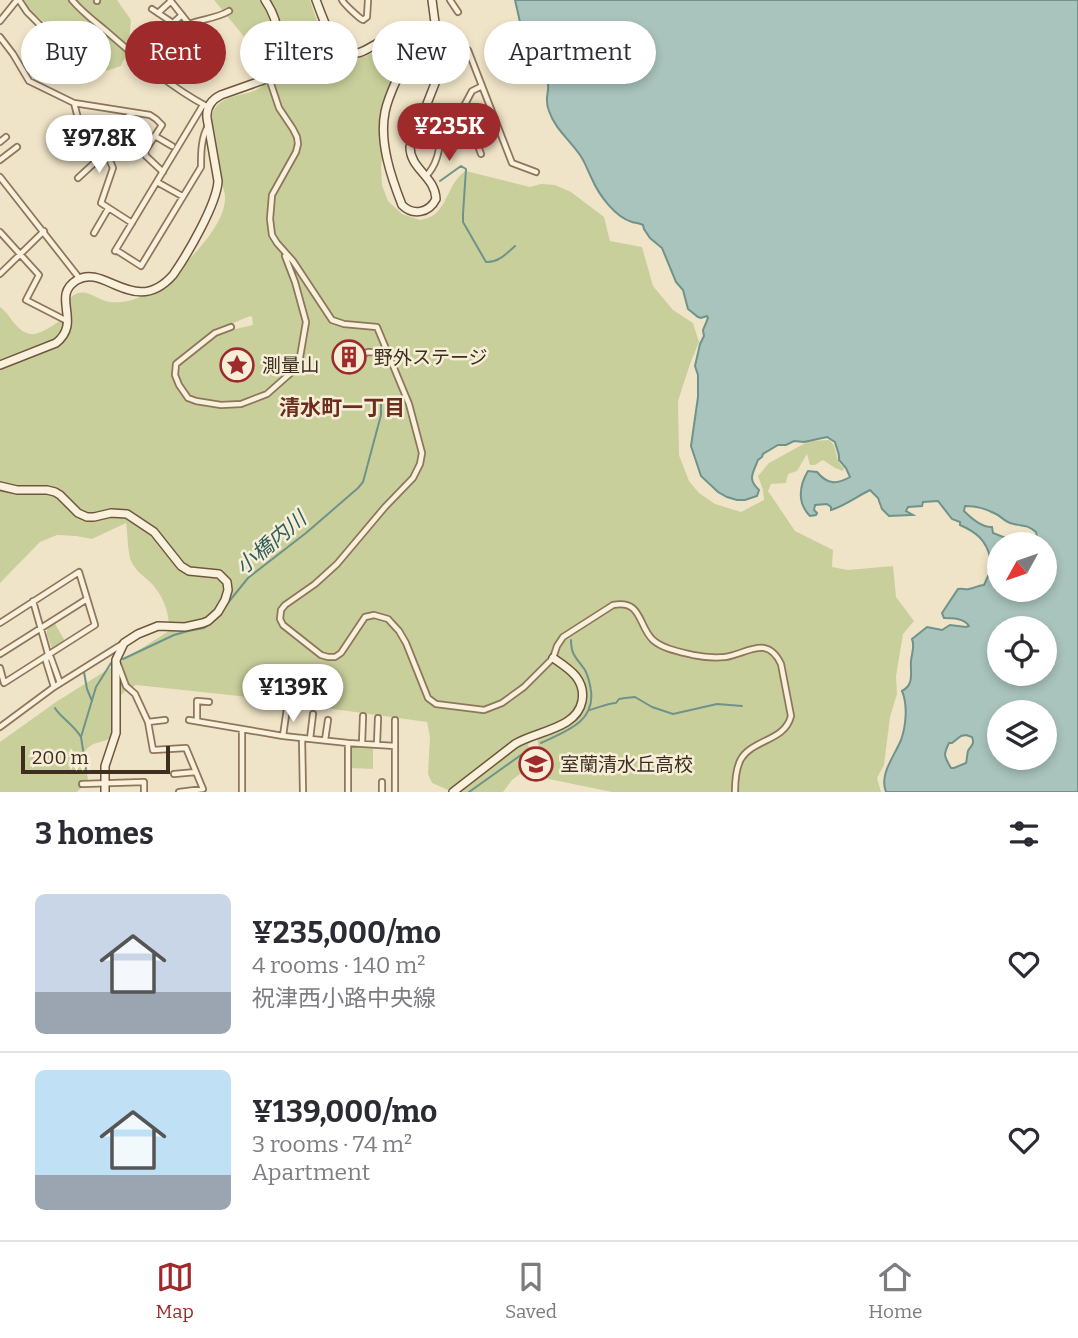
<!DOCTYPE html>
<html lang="en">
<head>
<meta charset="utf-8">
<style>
  :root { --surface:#fff; --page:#f2f2f3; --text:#2b2b33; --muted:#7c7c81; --line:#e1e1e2; --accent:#9e2a2b }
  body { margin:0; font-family:Bitter,"Noto Sans JP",serif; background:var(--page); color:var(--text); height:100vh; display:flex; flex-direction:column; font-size:26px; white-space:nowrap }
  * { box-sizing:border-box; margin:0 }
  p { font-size:23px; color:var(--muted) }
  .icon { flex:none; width:38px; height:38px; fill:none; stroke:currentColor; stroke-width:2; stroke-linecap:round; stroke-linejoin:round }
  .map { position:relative; height:792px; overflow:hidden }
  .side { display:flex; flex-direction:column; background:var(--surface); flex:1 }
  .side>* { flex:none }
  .top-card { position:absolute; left:21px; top:21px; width:700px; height:63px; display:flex; gap:14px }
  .needle { width:46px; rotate:230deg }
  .fabs { position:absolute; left:987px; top:532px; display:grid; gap:14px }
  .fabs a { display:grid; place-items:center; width:70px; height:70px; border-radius:50%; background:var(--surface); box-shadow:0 4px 10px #0003; font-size:35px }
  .scale { position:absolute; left:21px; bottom:18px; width:149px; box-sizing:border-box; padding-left:7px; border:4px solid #3d2e20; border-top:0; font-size:19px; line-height:24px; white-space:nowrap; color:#3d2e20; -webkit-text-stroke:5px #f7eed8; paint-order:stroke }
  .price { position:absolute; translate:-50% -60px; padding:0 16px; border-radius:24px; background:#fff; color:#222; font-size:23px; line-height:46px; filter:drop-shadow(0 2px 4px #0008) }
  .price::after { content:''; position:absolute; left:50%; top:42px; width:21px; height:16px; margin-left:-10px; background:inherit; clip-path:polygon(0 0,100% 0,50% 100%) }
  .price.on { background:var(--accent); color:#fff }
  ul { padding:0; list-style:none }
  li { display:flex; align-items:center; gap:21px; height:175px; padding:0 35px }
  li+li { border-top:2px solid var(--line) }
  li span { display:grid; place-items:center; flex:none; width:196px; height:140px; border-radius:10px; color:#555 }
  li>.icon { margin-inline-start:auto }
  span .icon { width:84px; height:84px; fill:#fffc; stroke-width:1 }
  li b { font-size:30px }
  h2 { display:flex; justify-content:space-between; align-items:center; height:84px; padding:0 35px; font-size:30px }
  .chip { padding:0 24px; border-radius:32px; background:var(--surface); box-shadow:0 4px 10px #0003; font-size:24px; line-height:63px }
  .chip.on { background:var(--accent); color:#fff }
  .menu { display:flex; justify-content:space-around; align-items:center; height:98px; border-top:2px solid var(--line); background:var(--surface); font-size:19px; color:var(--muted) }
  .menu a { display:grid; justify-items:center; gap:4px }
  .menu .on { color:var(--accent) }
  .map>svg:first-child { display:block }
  .green { fill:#c9cf9b; fill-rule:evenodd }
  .water { fill:#a9c4bc; stroke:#6f938a; stroke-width:2; fill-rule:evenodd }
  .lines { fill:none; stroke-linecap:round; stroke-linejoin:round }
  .stream { stroke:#6f938a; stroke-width:2 }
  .street-casing { stroke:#8d765c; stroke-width:8 }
  .secondary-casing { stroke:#6f573f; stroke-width:10 }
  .street { stroke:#faf1dc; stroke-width:4.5 }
  .secondary { stroke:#faf1dc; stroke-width:7 }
  .labels { text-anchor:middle; stroke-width:5; stroke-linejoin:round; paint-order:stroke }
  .poi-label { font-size:19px; fill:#3d2e20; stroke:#f7eed8; text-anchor:start }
  .neighbourhood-label { font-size:21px; font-weight:bold; fill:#6b2e1e; stroke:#f7eed8 }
  .water-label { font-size:21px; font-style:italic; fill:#2f5d5a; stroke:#f7eed8 }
</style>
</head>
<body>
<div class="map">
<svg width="1078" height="792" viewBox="0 0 1078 792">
  <rect width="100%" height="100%" fill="#f0e4c8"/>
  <path class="green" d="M15,0H117L131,20L128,51L121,66L106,71L88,59L67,39Z
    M214,0H310C316,20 328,58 354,59C361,59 368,54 375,53C381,51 387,51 392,51L399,59V77L387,121L381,166L382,185L388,201L402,214L420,220C425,219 432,217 436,213C449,201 450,180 466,171L530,187L541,184L555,185L571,192L604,217L610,241L642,247L653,286L673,310L693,323L699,342L690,364L678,401L679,455L689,481L699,493L715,504L741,512L764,500L763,490L758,476L769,463L809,441L829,440C839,447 833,459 844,468L843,471L835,468L823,460L815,465H810L807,454L797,471L788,474L786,483L771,484L768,491L795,531L833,550L832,567L848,570L893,566L896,597L914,621L903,634L896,676L897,694L890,717L884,765L877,778L881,792H612L544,778L537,738L528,744C531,756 532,765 524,776L520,774L512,780L503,792H453L432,783L428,774L430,737L427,722L239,696L136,685C108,698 117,712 111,738C104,742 95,742 89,747C79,754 88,771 88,781L77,792H0V742L56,702L169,631C170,614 163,594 149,581C142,575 135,570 131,561C127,550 128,534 126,523L92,539L76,536L57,535L40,542L0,583V307C6,311 10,318 15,324C31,343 43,331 60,321C63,313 65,303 71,297C85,285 96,300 110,302C127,304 143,297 155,288C179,272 226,228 225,197C225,190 221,183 220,176C219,169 219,162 218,155C216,143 207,117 215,108C231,87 270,102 269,67ZM250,316L252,317L253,325L231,330V324Z
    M54,622L65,641L52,649C48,636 42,631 54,622Z
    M351,747L373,748V769L350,768Z"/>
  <path class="water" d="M515,0H1078V792H886C879,774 894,757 901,740C906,726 908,705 902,691C915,684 910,672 911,661C912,652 915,646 912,639L927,627L942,630L950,625L966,627L969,626C964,618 952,618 944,618L942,613L958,589C962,588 965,590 969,589C975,588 979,585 984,585L988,576L994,579L996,578C995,570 992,565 990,557C986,540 976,532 960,525V522L952,519L938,501L923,502L922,506L908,507L906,511L913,515L889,516L882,509L878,498L870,490C856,497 844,506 831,510V507L827,504L815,505L814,510L817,513L816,515L810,516C797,503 799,486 808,471L817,472C827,484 836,485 850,477L846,468L839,460C840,453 836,448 835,442L827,437L804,442L794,441L786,445H778L763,454L762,457L758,460C753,473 747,479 759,490L757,496L745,500H737L727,497L718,492L701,476L691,446L698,397V375L695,366L700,344L704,336L703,330L708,318L707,316L701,318L698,317L688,309L683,290L676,282L662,248L650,238L644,229L643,225C639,223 635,223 632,222C615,217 599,195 592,179C588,171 585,162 580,155C569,139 555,129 549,111C541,91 559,88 536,68L520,22ZM965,506C978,506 986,509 996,514C1002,517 1004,521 1010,523C1022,527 1025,523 1036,532L1037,537L1033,544H1045V590H999V544H1004L1006,538L993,533L992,527C982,528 970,517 964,511ZM999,628H1045V674H999ZM999,712H1045V758H999ZM966,735L972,737C975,745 971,745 968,751C967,754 967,760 966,763L954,768H951C944,756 943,755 949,743H952L961,736Z"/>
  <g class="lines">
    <path class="stream" d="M440,181L461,166L466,169L463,214V222L486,262C498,263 506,254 515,246
      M293,366L297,357
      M223,609L248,578L306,533L358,488L363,482L381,415V399
      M123,659L174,635L188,631L204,628L210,624
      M84,672L87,689L92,701
      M55,708C60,717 74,725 81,737L96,687L111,663
      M589,710C598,708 608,703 616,703L619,699L625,698L635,697L652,707L673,714L717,704L742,706
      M81,737L86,769
      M541,743C564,732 595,723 591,691C590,684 588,676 585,670C577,658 571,656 571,640
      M469,792L521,755"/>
    <defs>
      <path id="street" d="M19,0L27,12L48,33
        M72,0C82,12 94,21 105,30C137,58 170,87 208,107
        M97,0V1
        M170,0L189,24C202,19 218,18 229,11
        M342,0C344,4 359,18 363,20L367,17L368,0
        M450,0L458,12
        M152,9L170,21
        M158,13L171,1
        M0,21L17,0
        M174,22L182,15
        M189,25L211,51
        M0,37L13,54L29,81L74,103L79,122L110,161L113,168L101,203L132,223
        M441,57L468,50L512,163L536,172
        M269,78L279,108L293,129L297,137L298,144L296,152L272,195L270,219L272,235L277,243L293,261L332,320L344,324L377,327L409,404L422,453L420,464L413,478L385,507L337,564L315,584L285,605L281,610L280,619L283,625L321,655L328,657H335L341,653L365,617L374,615L388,619L399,631L406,643L428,698L436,704L484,710L502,703L524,687L553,658L557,646L563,637L613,605C642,599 638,626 653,640C663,649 681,652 693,655C703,657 715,658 725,657C747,654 767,634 781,664L791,716C785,741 753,739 741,759C736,768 735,781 735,792
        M74,103L150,115L156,119L162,125L145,151L146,156L163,172
        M457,119L472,91L482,86
        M416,132L467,140L477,143L481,154
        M89,135L92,133L98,124
        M155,136L172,146
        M0,142L6,137
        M99,149L123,130L130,112
        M0,160L17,147
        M426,176C437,165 439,151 441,136
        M0,177L80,279
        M78,178L104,154
        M157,182L182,196
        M0,232L39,275L26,300L67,321
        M94,233L108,209
        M116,250L141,266L201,167C201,153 201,138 208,126
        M115,251L203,105
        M0,274L44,231
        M231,327L215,333L176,364L175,375L179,385L188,398L196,401L221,405L241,404L267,394L293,371L299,363L306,322L295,282L285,256
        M358,356L368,352L388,353
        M33,601L48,654L46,661L54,687
        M0,623L79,572L95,625L4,683L0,668
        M0,654L87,599
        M49,655L51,658L60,683
        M117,662L126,686L135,694L148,722L153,750L186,748L203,789L179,792
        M189,720L283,736L348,743L395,746
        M395,720V792
        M197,721V701L209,702
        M148,722L165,720
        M0,727L54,687L124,643
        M242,729V792
        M283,736L288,701
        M302,738L303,792
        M310,739L313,714
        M325,740L328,720
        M348,743V792
        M362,744L363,716
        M377,744L378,718
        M174,774L196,772
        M382,782V792
        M82,784L144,782V792"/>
      <path id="secondary" d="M316,0C321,13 330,41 341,49C345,52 351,54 357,53C370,52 389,28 401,44C406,50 404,58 403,65C397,80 388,96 385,112C379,142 391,177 402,205C413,216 429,213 436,199C435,176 410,169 410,147L441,68L432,0
        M0,365L56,343C83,322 50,296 77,280C104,263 135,318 173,275C187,255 217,204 218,181L207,118C206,107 211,100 221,95L269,78C287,58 279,20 265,0
        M0,486L17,490H47L55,492L60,495L78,513L87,517H94L111,513L127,514L154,532L181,566L189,571L219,574L227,582L228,590L225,600L218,612L208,621L203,623L185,627L158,626L138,634L124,643L116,660V733L105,766V792
        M453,792L515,744C536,731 577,729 582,701C586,679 569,669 553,658"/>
    </defs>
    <use href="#street" class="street-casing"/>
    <use href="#secondary" class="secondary-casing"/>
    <use href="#street" class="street"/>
    <use href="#secondary" class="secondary"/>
  </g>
  <defs>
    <symbol id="building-ring" viewBox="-11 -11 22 22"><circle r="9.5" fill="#f7eed8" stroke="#9e2a2b" stroke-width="1.5"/><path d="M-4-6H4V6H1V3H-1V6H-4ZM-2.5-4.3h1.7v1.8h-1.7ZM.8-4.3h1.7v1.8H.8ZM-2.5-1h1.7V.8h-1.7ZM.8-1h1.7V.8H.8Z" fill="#9e2a2b"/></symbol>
    <symbol id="sight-ring" viewBox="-11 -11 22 22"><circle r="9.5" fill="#f7eed8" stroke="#9e2a2b" stroke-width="1.5"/><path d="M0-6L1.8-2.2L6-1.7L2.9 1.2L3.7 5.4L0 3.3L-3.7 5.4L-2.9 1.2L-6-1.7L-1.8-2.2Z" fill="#9e2a2b"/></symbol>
    <symbol id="school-ring" viewBox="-11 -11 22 22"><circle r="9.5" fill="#f7eed8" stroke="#9e2a2b" stroke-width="1.5"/><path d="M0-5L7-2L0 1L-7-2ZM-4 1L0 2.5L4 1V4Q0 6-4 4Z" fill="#9e2a2b"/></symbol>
  </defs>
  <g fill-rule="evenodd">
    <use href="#building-ring" x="330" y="338" width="38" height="38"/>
    <use href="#sight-ring" x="218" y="346" width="38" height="38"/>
    <use href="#school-ring" x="517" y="745" width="38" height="38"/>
  </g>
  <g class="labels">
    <g class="poi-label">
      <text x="374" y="364">野外ステージ</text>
      <text x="262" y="372">測量山</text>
      <text x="560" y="771">室蘭清水丘高校</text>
    </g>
    <g class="neighbourhood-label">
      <text x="342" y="415">清水町一丁目</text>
    </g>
    <g class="water-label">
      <text transform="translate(271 543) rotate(-40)" y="7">小橋内川</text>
    </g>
  </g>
</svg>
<div class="fabs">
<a><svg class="needle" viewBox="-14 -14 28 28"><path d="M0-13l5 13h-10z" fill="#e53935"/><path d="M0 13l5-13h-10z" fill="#7c7c81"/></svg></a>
<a><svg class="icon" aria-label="locate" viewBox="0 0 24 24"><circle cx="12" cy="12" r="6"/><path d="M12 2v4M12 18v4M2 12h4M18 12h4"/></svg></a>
<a><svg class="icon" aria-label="layers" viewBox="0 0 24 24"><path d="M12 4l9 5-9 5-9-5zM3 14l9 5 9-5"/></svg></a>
</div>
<div class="scale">200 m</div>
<b class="price on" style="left:449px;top:163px">¥235K</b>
<b class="price" style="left:99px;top:175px">¥97.8K</b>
<b class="price" style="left:293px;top:724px">¥139K</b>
<div class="top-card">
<a class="chip">Buy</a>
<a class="chip on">Rent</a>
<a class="chip">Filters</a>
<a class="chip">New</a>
<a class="chip">Apartment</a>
</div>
</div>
<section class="side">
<h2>3 homes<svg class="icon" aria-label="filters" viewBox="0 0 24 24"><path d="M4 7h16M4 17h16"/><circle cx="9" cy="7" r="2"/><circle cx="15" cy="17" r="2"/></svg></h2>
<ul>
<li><span style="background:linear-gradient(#c9d6e8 70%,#9aa5b1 0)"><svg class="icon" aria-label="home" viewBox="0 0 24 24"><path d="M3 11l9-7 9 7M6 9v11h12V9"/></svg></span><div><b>¥235,000/mo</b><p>4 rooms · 140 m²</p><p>祝津西小路中央線</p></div><svg class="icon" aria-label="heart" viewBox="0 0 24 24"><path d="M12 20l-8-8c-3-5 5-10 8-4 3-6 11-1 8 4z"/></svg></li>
<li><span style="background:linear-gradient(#bfe0f5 75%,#9aa5b1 0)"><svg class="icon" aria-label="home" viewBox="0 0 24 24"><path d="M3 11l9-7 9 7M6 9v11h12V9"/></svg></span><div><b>¥139,000/mo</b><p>3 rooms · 74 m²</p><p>Apartment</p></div><svg class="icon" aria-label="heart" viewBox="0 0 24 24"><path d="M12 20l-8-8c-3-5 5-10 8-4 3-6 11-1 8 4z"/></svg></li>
</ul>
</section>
<nav class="menu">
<a class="on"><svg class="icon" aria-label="map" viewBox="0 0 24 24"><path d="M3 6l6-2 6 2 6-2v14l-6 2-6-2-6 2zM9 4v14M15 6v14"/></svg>Map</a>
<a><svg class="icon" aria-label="saved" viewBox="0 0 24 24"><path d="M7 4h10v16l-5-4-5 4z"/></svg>Saved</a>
<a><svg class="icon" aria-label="home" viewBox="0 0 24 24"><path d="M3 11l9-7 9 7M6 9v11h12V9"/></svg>Home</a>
</nav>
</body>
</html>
